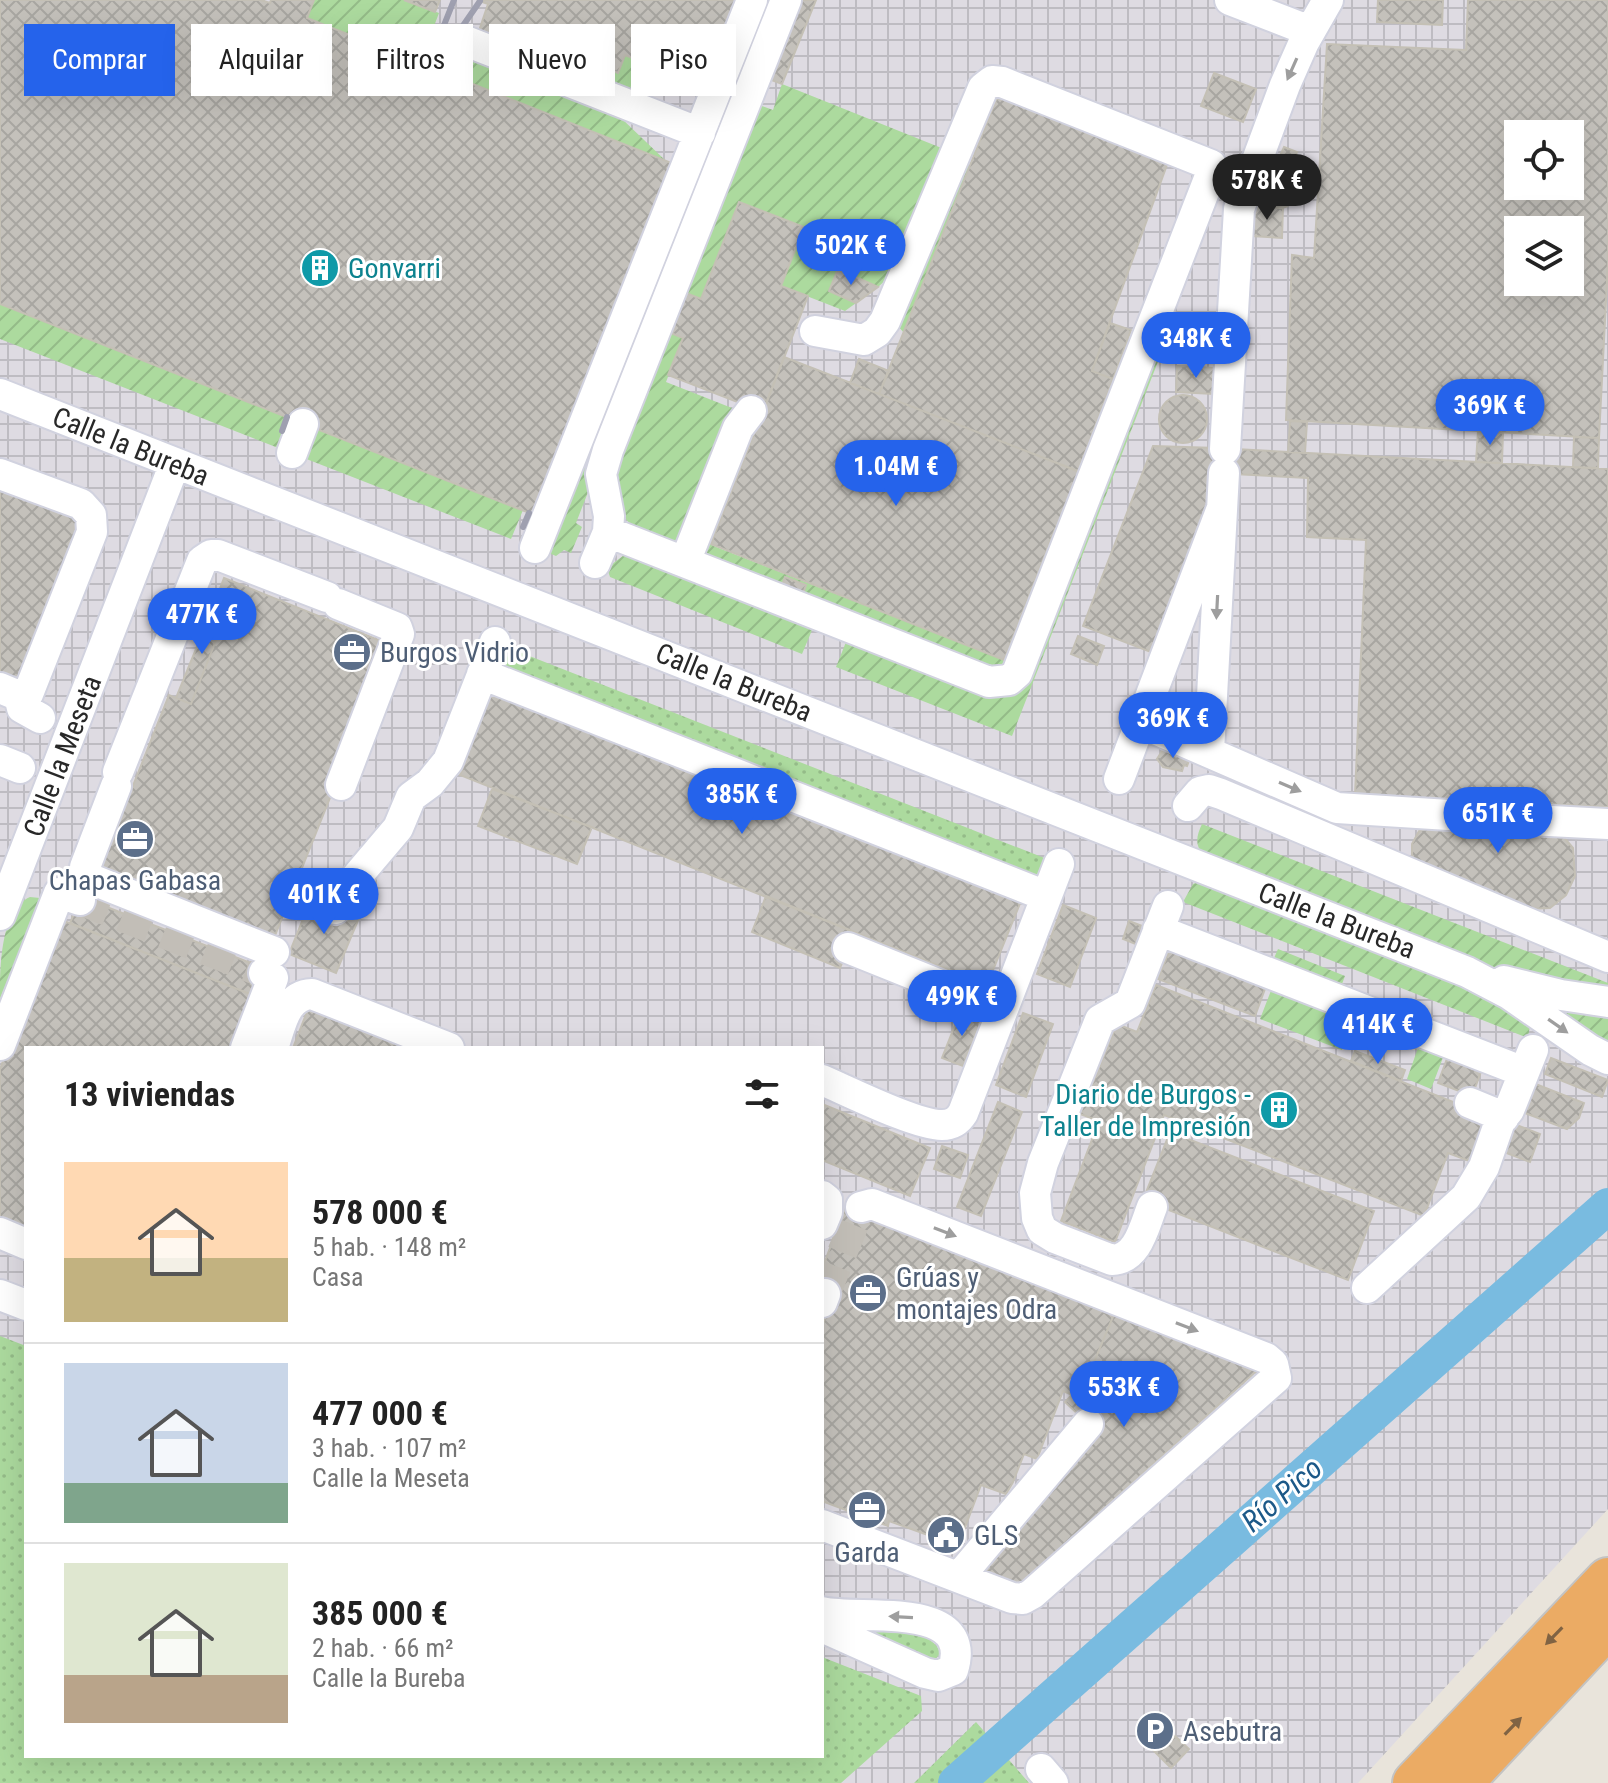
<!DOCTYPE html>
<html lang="es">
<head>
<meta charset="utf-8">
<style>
  :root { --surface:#fff; --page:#f6f6f6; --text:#222; --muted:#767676; --line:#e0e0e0; --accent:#2563eb }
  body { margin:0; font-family:"Roboto Condensed",sans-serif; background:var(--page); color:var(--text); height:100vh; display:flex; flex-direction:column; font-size:30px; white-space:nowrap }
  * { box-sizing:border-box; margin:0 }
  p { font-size:26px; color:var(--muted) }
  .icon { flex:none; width:44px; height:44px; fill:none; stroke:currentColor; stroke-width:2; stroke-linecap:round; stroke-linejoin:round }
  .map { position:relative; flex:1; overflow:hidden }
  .side { position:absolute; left:24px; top:1046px; width:800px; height:712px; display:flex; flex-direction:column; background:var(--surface); border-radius:0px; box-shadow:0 8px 32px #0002 }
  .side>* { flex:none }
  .banner { position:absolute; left:24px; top:24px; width:800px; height:72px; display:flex; gap:16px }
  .buttons { position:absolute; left:1504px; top:120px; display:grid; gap:16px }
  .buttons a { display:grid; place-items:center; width:80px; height:80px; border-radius:0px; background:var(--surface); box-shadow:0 8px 32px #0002; font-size:40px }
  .price { position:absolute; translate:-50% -68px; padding:0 18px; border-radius:28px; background:var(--accent); color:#fff; font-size:26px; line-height:52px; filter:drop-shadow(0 2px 4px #0008) }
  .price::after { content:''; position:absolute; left:50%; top:48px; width:24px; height:18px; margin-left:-12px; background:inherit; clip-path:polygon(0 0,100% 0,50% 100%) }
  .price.on { background:#222; color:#fff }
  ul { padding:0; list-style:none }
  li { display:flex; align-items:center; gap:24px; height:200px; padding:0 40px }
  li+li { border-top:2px solid var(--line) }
  li span { display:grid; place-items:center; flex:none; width:224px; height:160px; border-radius:0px; color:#555 }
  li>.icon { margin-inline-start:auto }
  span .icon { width:96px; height:96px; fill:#fffc; stroke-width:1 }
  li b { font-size:34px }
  h2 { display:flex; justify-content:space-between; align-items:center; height:96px; padding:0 40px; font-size:34px }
  .chip { padding:0 28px; border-radius:0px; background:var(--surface); box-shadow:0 8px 32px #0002; font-size:28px; line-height:72px }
  .chip.on { background:var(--accent); color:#fff }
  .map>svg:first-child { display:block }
  .industrial { fill:url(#industrial-grid); fill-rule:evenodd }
  .grass { fill:url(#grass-dots) }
  .garden { fill:url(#garden-furrows) }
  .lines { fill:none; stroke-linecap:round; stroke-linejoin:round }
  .river { stroke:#79bbe0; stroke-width:36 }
  .building { fill:url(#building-cross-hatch); stroke:#c4c0b5; stroke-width:2; fill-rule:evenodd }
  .minor-tunnel { stroke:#c2beb7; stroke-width:30; stroke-dasharray:30 15; stroke-linecap:butt }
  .minor-casing { stroke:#d1d2df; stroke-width:34 }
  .highway-casing { stroke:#c3c3c3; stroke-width:48 }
  .minor { stroke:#fff; stroke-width:30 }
  .highway { stroke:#ebab64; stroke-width:44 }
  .rail { stroke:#9fa0b0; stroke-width:6 }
  .oneway { fill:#9e9e9e }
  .oneway2 { fill:#806343 }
  .labels { text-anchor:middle; stroke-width:6; stroke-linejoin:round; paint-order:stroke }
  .culture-label { font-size:28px; fill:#0d838f; stroke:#fff; text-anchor:start }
  .street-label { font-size:28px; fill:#282828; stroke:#fff }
  .service-label { font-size:28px; fill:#4e5e75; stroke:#fff; text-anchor:start }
  .water-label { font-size:30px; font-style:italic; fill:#1c5988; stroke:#fff }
</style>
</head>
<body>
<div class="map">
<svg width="1608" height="1783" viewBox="0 0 1608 1783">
  <defs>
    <pattern id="industrial-grid" width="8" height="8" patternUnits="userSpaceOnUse" patternTransform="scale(2)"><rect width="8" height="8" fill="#dedbe2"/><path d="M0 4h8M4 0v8" fill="none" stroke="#bebcc2"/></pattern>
    <pattern id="grass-dots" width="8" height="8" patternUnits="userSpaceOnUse" patternTransform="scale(2)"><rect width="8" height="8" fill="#acda9e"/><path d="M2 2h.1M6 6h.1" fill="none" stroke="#94bb88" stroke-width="1.8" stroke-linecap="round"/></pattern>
    <pattern id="garden-furrows" width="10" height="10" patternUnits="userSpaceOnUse" patternTransform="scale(2)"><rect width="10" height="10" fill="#acda9e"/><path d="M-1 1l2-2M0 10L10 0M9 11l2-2" fill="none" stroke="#94bb88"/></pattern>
    <pattern id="building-cross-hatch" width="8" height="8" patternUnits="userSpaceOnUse" patternTransform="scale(2)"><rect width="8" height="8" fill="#c4c1bb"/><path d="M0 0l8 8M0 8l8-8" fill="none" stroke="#a8a6a1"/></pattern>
  </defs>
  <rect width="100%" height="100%" fill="#e9e4db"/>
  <path class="industrial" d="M0,0H1608V1509L1358,1783H0ZM1518,134H1570V186H1518ZM1518,230H1570V282H1518ZM26,1048H822V1756H26Z"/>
  <path class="grass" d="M509,648L1047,859L1038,875L1033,877L500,672Z
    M0,1336L26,1346V1756H822V1657L921,1696L922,1711L841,1783H0Z
    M852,1625C873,1628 937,1628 940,1654L933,1661Z
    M976,1722L1029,1783H914Z"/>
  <path class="garden" d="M314,0H404L439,13L420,63L307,18Z
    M625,55L641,61L629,91L575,69L580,58L618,72Z
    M465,56L620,117L666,161L447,74Z
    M782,84L944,149L887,279L878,287L838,270L829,291L856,303L845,311L781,286L804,227L740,202L701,299L681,291L756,104L773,110Z
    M970,166L904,333L898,326L963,167Z
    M0,304L523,510L511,539L0,339Z
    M666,331L683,338L666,382L737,410L681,547L632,527L623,515L614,463Z
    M1159,359L1012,736L836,667L848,637L1002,691L1150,362Z
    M749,430L754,432L711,545L1004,660L1055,529L1063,531L1013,660L1000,671L700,557Z
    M586,442L600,447L592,482L576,523L582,527L571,553L564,550L556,556L544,551Z
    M628,552L815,623L802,654L610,577L607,568Z
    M1202,824L1608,983V986L1538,979L1490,966L1203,854C1194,844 1197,835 1202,824Z
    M1203,880L1465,980L1530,1025L1528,1038L1183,902L1193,884Z
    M30,897L40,898L0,999C0,968 0,910 30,897Z
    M1278,949L1345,976L1339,992L1271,965Z
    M1272,988L1353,1019L1342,1050L1260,1019Z
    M1532,997L1608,1012V1044Z
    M1419,1045L1444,1055L1431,1089L1407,1079Z"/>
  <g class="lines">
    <path class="river" d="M956,1783L1608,1206"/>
  </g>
  <path class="building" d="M0,0H261L270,3L271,0H314L307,18L679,166L542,518L0,304Z
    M404,0H440L435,12Z
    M477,0H743L709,88L625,55L618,73L580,58L575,69L479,31L488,4Z
    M797,0H816L782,84L766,78Z
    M1378,0H1443L1442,25L1377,22Z
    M1468,0H1608V262L1599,438L1286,420L1292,255L1314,258L1327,44L1466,50ZM1518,134H1570V186H1518ZM1518,230H1570V282H1518Z
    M1214,73L1256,89L1243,122L1201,106Z
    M998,95L1168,162L1092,371L1113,379L1078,471L879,394Z
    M1284,147L1297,152L1288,173L1275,167Z
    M1261 190a18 18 0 1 1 36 0a18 18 0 1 1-36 0Z
    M739,202L804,227L781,286L808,296L763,412L668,375L683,338L671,333L686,293L701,299Z
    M1283,207L1282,238L1251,236L1252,208Z
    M838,269L878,287L856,303L829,291Z
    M1110,323L1131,330L1113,379L1092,371Z
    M1189,337L1219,339L1217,360L1187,357Z
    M784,357L1085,474L1063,531L1055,529L1004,660L711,544Z
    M859,359L889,371L879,394L850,383Z
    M1177,366L1215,368L1214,394L1176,392Z
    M1159 419a24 24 0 1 1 48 0a24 24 0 1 1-48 0Z
    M1290,421L1307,422L1305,453L1288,452Z
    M1478,431L1503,433L1502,463L1476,462Z
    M1574,437L1599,438L1598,468L1573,467Z
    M1153,446L1216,448L1212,507L1156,654L1083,626Z
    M1216,448L1608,469V807L1355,795L1366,540L1307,537L1308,478L1215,473Z
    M0,479L74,508L83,528L23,682L0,673Z
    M785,577L806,585L803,594L782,585Z
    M224,578L391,645L272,943L98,874L169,695L191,704L227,612L213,607Z
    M213,607L227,612L191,704L176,698Z
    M1078,636L1104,646L1097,665L1071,654Z
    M494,687L1023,896L987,985L460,775Z
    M1164,748L1190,758L1187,766L1184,765L1182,771L1163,767L1157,759Z
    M492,789L592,827L577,864L478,826Z
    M1450,799L1512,802L1511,826L1562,835L1573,848L1575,876L1566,895L1550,908L1528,909L1418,865L1412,857V844L1419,831L1430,828H1448Z
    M296,883L303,885L291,918L283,915Z
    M766,896L855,932L840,968L752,932Z
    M81,897L266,969L255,996L70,923Z
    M311,899L359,918L336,973L289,954Z
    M1063,905L1096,918L1070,987L1037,974Z
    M59,919L255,996L234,1048H26V1229L0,1219V1069Z
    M1129,921L1145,927L1138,945L1123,939Z
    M1170,949L1266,986L1255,1016L1158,979Z
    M1156,985L1489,1116L1472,1162L1448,1153L1424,1216L1164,1115L1115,1242L1061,1221L1099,1121L1080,1114L1117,1024L1137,1032Z
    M308,1009L408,1048H293Z
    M961,1010L982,1018L963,1066L942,1058Z
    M1023,1013L1053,1024L1026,1097L996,1085Z
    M1355,1051L1405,1070L1401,1081L1351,1061Z
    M1448,1056L1482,1069L1472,1096L1438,1083Z
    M1551,1058L1608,1080L1602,1097L1545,1074Z
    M1528,1081L1584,1103L1579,1118L1567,1129L1517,1110Z
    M998,1102L1022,1112L981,1216L957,1207Z
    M822,1104L930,1148L910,1196L822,1160Z
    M1511,1123L1540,1134L1530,1162L1501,1151Z
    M1170,1132L1374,1211L1348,1280L1143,1200Z
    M942,1146L968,1155L960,1178L934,1169Z
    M848,1201L1117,1307L1087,1379L1070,1394L1063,1391L1037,1459L1024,1454L1013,1482L1006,1494L981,1485L958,1546L889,1521L888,1526L822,1501V1326L833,1297L822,1293V1269Z
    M1117,1307L1264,1364L1016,1588L979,1573L1098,1433L1065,1402L1087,1379Z
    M1155,1727L1170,1741L1175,1736L1189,1749L1171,1768L1142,1739Z"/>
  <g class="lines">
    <path class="minor-tunnel" d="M1449,815L1512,819
      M80,900L264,973
      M825,1294L861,1207"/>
    <defs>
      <path id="minor" d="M1230,0L1310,31
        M468,42L700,133
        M0,394L1467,972L1509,994L1590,1050L1608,1059
        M1225,449L1239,209L1285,85L1304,42L1328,0
        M292,453L303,424
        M0,474L81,504L91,515L92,532L28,694L19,696L0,688
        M608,532L989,682L1009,680L1017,673L1212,171L1211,165L1002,82L992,81L983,88L885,321L877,332L864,340L815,331
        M535,548L752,0
        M685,562L738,428L751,411
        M595,563L608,532L609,516L601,474L608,450L786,0
        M338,604L397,628L399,634L341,785
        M482,674L1046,896
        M19,696L22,708L40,718
        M1141,723L1337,808L1449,815
        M1209,752L1224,473
        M0,760L20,768
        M118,772L202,561L211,555H218L327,597
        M1119,779L1222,508
        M116,786L85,867L88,878L274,952
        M1188,806L1200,792L1209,790L1221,794L1608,957
        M1512,819L1608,824
        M335,909L348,887L398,828L411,797L430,783L448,761L495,642
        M0,915L175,463
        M1158,930L1524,1072
        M848,948L1002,1010
        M1504,981L1561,995L1608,1002
        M0,1045L59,893L80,900
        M246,1048L273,978L264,973
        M273,1048C281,1026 285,995 312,994L449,1048
        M822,1080C850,1092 916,1125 942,1125C952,1125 958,1121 963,1113L1059,864
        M1470,1103L1504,1117
        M822,1196L827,1200V1212L822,1224
        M1152,1207C1144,1227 1138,1259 1112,1260L1055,1238L1042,1230L1037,1218L1035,1193L1043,1163L1100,1020L1130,1003L1168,906
        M0,1233L26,1244
        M1367,1288L1466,1197L1484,1167L1500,1121L1509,1110L1533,1050
        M0,1295L26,1305
        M822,1302L825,1294
        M822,1525L1012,1598L1023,1599L1032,1594L1276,1378L1273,1364L1266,1358L872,1204L861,1207
        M959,1577L1088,1424
        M822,1612C861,1621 975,1599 953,1670L938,1676L925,1673L822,1627
        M1041,1769L1053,1783"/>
      <path id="highway" d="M1415,1783L1608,1580
        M1460,1783L1608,1625"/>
    </defs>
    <use href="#minor" class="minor-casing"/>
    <use href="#highway" class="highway-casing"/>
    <use href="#minor" class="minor"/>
    <use href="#highway" class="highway"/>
    <path class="rail" d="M429,63L454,0
      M433,69L480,1
      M282,431L287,417
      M523,527L529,513"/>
  </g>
  <defs><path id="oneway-solid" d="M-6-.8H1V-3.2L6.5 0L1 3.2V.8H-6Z" transform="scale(2)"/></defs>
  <g class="oneway">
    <use href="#oneway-solid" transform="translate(1292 69) rotate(114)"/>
    <use href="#oneway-solid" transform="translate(1217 607) rotate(93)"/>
    <use href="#oneway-solid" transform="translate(1290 787) rotate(23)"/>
    <use href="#oneway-solid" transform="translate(1558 1026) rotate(35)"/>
    <use href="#oneway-solid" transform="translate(945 1232) rotate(21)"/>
    <use href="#oneway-solid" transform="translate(1187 1327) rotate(21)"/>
    <use href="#oneway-solid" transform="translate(901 1617) rotate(-177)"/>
  </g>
  <g class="oneway2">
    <use href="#oneway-solid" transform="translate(1554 1636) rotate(134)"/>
    <use href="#oneway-solid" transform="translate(1513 1726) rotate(-46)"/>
  </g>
  <defs>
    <symbol id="building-disc" viewBox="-11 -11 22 22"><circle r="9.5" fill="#0f9aa8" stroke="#fff"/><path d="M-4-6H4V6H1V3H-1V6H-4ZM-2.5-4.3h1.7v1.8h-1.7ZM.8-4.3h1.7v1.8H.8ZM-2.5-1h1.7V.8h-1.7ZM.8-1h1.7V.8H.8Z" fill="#fff"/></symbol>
    <symbol id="office-disc" viewBox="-11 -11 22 22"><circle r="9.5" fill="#5c6f8a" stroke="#fff"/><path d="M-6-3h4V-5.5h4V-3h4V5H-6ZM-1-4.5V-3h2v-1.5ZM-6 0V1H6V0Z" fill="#fff"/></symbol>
    <symbol id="civic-disc" viewBox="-11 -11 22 22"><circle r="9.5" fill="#5c6f8a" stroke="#fff"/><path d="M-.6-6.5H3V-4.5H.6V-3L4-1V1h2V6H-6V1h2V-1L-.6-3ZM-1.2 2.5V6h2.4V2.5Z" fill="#fff"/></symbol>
    <symbol id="parking-disc" viewBox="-11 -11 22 22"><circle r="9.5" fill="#5c6f8a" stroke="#fff"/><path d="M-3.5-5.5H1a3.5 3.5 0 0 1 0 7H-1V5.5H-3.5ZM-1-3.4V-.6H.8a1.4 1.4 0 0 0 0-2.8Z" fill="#fff"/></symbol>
  </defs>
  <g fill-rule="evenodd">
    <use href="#building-disc" x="298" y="246" width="44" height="44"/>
    <use href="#office-disc" x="330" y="630" width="44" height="44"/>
    <use href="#office-disc" x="113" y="817" width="44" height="44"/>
    <use href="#building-disc" x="1257" y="1088" width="44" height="44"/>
    <use href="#office-disc" x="846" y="1271" width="44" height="44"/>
    <use href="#office-disc" x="845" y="1488" width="44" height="44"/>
    <use href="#civic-disc" x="924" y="1513" width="44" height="44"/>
    <use href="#parking-disc" x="1133" y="1709" width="44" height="44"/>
  </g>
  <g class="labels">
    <g class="culture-label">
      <text x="348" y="278">Gonvarri</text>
      <text x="1251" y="1104" text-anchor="end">Diario de Burgos -<tspan x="1251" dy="32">Taller de Impresión</tspan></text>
    </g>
    <g class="street-label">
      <text transform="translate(131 446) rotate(22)" y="10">Calle la Bureba</text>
      <text transform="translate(734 682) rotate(22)" y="10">Calle la Bureba</text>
      <text transform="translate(62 756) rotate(-69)" y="10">Calle la Meseta</text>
      <text transform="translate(1337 920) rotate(21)" y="10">Calle la Bureba</text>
    </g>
    <g class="service-label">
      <text x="380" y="662">Burgos Vidrio</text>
      <text x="135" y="890" text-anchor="middle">Chapas Gabasa</text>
      <text x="896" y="1287">Grúas y<tspan x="896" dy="32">montajes Odra</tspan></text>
      <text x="974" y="1545">GLS</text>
      <text x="867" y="1562" text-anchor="middle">Garda</text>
      <text x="1183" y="1741">Asebutra</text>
    </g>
    <g class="water-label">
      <text transform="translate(1282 1495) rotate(-41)" y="10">Río Pico</text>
    </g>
  </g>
</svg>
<div class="buttons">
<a><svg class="icon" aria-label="locate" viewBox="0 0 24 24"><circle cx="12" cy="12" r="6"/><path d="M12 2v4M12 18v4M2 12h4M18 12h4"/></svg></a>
<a><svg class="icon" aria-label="layers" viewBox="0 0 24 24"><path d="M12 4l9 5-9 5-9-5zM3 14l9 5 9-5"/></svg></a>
</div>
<b class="price on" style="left:1267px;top:222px">578K €</b>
<b class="price" style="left:851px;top:287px">502K €</b>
<b class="price" style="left:1196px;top:380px">348K €</b>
<b class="price" style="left:1490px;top:447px">369K €</b>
<b class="price" style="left:896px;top:508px">1.04M €</b>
<b class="price" style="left:202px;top:656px">477K €</b>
<b class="price" style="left:1173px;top:760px">369K €</b>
<b class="price" style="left:742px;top:836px">385K €</b>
<b class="price" style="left:1498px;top:855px">651K €</b>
<b class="price" style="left:324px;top:936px">401K €</b>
<b class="price" style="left:962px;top:1038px">499K €</b>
<b class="price" style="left:1378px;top:1066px">414K €</b>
<b class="price" style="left:1124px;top:1429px">553K €</b>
<div class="banner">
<a class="chip on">Comprar</a>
<a class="chip">Alquilar</a>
<a class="chip">Filtros</a>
<a class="chip">Nuevo</a>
<a class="chip">Piso</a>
</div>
<section class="side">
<h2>13 viviendas<svg class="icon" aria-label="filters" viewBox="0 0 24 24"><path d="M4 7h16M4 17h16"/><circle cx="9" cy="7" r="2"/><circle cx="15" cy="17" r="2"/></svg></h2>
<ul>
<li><span style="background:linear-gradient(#ffd9b3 60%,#c2b280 0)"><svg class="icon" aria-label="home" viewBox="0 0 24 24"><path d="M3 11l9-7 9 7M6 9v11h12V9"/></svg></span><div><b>578 000 €</b><p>5 hab. · 148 m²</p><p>Casa</p></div></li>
<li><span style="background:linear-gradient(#c9d6e8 75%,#7fa58c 0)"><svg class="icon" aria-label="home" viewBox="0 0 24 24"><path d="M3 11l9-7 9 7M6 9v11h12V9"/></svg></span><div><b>477 000 €</b><p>3 hab. · 107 m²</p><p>Calle la Meseta</p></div></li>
<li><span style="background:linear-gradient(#dfe7d0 70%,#b9a48a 0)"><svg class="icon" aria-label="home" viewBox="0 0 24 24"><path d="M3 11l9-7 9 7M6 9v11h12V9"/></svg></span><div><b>385 000 €</b><p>2 hab. · 66 m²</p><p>Calle la Bureba</p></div></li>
</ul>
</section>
</div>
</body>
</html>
